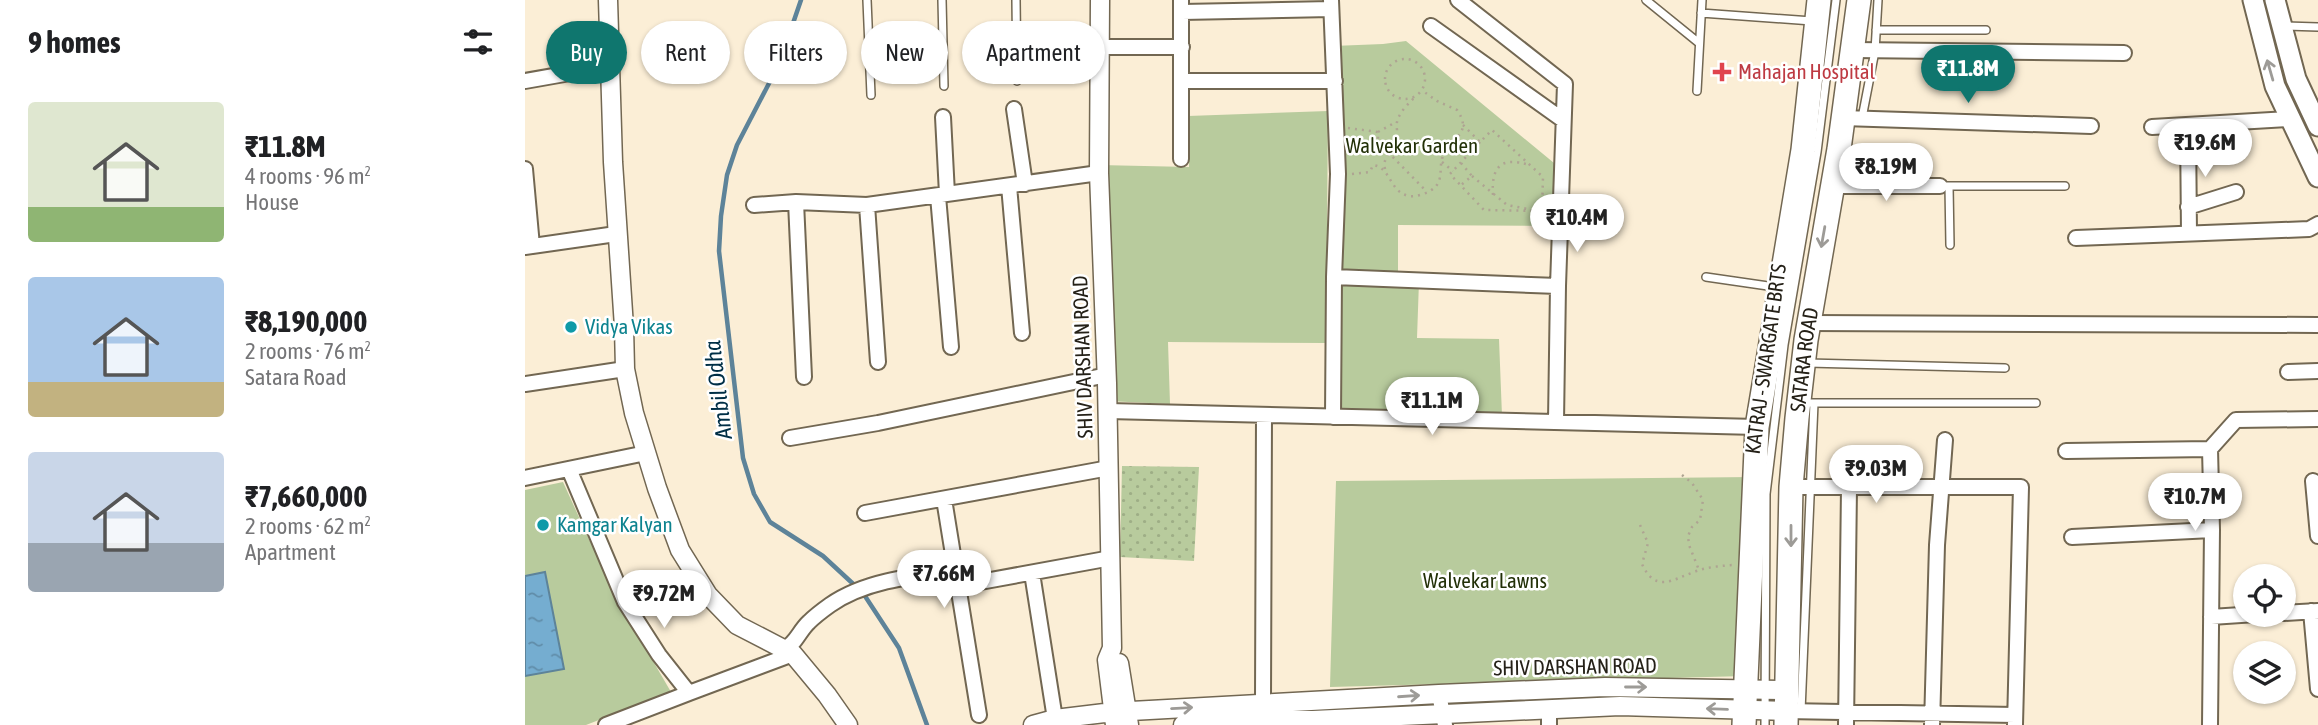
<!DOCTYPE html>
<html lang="en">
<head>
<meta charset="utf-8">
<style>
  :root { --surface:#fff; --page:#f6f6f6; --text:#202124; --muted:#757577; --accent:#0f766e }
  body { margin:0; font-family:"Asap Condensed",sans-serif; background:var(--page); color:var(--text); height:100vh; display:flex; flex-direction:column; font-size:26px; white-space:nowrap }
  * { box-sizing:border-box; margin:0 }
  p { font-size:23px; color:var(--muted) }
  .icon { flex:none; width:38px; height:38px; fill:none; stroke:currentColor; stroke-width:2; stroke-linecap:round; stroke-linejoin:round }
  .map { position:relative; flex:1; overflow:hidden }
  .panel { display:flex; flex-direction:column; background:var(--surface); width:525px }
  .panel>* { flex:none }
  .hud { position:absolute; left:21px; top:21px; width:665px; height:63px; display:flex; gap:14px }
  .tools { position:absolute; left:1708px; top:564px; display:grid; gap:14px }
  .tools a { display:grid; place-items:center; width:63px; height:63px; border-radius:50%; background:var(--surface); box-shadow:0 2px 5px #0004; font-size:35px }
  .price { position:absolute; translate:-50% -60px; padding:0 16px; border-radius:24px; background:#fff; color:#222; font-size:23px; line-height:46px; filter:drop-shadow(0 2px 4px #0008) }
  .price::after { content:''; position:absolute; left:50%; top:42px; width:21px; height:16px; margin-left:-10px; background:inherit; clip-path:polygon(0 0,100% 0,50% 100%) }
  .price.current { background:var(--accent); color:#fff }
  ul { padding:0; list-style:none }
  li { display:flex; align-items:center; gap:21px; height:175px; padding:0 28px }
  li span { display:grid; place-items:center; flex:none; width:196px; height:140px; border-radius:7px; color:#555 }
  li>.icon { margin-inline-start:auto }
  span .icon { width:84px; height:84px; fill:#fffc; stroke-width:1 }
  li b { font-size:30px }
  h2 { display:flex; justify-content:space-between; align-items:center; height:84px; padding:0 28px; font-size:30px }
  .chip { padding:0 24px; border-radius:32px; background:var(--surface); box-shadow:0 2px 5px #0004; font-size:24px; line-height:63px }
  .chip.current { background:var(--accent); color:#fff }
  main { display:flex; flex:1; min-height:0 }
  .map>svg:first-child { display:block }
  .grass { fill:url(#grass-dots) }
  .park { fill:#b8cb9d }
  .water { fill:url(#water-ripples); stroke:#5d8399; stroke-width:2 }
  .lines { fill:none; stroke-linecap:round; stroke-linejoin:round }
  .stream { stroke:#5d8399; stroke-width:4.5 }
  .service-casing { stroke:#726752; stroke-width:10 }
  .minor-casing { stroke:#726752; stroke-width:18 }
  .tertiary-casing { stroke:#726752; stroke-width:21 }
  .secondary-casing { stroke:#726752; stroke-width:23 }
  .trunk-casing { stroke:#726752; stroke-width:26 }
  .path { stroke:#aea492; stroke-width:2.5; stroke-dasharray:2 5; stroke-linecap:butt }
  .service { stroke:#fff; stroke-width:7 }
  .minor { stroke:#fff; stroke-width:14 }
  .tertiary { stroke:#fff; stroke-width:18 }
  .secondary { stroke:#fff; stroke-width:19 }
  .trunk { stroke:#fff; stroke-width:23 }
  .oneway { stroke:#9d9b97 }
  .health-dot { fill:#e0444e; stroke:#fff; stroke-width:2.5 }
  .culture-dot { fill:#0f9aa8; stroke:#fff; stroke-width:2.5 }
  .labels { text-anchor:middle; stroke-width:5; stroke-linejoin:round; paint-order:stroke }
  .health-label { font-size:21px; fill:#be3a42; stroke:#fff; text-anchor:start }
  .park-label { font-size:21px; fill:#223007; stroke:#fff }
  .culture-label { font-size:21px; fill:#0d838f; stroke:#fff; text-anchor:start }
  .street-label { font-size:21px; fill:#252118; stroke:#fff }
  .water-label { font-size:23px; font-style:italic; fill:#002f46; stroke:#fff }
</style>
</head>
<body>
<main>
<section class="panel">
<h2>9 homes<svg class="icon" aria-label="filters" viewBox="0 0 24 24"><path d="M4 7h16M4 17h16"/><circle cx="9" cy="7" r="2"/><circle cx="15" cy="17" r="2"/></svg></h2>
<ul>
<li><span style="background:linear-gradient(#dfe7d0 75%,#8fb573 0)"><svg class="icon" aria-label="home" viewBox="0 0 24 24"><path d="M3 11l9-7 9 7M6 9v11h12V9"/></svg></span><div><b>₹11.8M</b><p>4 rooms · 96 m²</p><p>House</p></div></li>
<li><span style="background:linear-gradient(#a9c7e8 75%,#c2b280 0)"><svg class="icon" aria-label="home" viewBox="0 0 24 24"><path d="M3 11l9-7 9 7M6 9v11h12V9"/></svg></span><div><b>₹8,190,000</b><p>2 rooms · 76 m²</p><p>Satara Road</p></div></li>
<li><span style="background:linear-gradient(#c9d6e8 65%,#9aa5b1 0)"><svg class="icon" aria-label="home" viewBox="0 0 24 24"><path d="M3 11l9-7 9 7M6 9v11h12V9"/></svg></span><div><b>₹7,660,000</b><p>2 rooms · 62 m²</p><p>Apartment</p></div></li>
</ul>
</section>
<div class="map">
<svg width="1793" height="725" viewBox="0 0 1793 725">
  <defs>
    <pattern id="grass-dots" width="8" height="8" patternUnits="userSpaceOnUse" patternTransform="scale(1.75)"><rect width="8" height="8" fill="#b8cb9d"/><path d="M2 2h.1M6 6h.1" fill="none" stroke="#9eae86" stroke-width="1.8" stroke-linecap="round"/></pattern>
    <pattern id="water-ripples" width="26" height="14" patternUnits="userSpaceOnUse" patternTransform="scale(1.75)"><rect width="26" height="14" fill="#75add0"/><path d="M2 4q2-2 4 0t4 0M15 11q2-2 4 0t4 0" fill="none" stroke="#608ca8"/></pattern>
  </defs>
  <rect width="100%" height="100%" fill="#fbeed6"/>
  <path class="grass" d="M597,466L674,467L669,561L595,557Z"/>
  <path class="park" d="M881,41L1029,163L1027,226L873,225V280L809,277L808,46L858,44Z
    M803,111L801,343L643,342L645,404L583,401L574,165L664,167L663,116Z
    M894,281L892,338L974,339L977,416L808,417L809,283Z
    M1229,477L1221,676L805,687L811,481Z
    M38,482L89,594L146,692L61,725H0V490Z"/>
  <path class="water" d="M20,572L39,669L0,676V576Z"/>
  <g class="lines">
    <path class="stream" d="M276,0L254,64L212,145L202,175L196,216L194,251L218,458L229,494L245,522L298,556L338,593L374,648L402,725"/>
    <defs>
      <path id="service" d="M342,0L346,95
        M417,0L419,86
        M491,0L492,81
        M1121,0L1174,43
        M1176,13L1287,21
        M1760,26L1793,27
        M1351,30H1461
        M1172,91L1177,0
        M1337,118L1350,51L1353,0
        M1415,186H1540
        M1424,186L1425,245
        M1181,277L1250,287
        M1283,363L1480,368
        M1285,403H1511
        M1276,711L1289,403
        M1240,725L1241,494L1259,345L1292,152L1311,0"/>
      <path id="minor" d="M806,0L813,174L809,277L808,417
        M933,0L1040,84L1033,286L1031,422
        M657,12L806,9
        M906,26L1038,120
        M575,47H657
        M1328,50L1599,53
        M0,81L85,66
        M656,81H810
        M489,109L500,184
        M418,117L422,194
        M1318,118L1566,126
        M1663,125L1664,234
        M1627,127L1764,119
        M656,159V0
        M0,169L7,246
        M484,186L497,333
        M1308,186H1415
        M413,196L426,347
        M271,202L279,377
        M229,205L271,202L342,205L574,173
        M342,205L353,362
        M1663,207L1711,192
        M1551,238L1784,229L1793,224
        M0,247L91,234
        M809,277L1033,286
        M1284,323L1793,325
        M1763,372L1793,371
        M0,384L100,369
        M583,411L1232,427
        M265,438L353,423L582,375
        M1541,451L1685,449L1711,420L1793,419
        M44,469L100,602L134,655L164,693L81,725
        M0,478L121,453
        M1788,481L1793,536
        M1266,487H1496L1490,725
        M419,499L454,715
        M340,513L584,468
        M1547,537L1687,530
        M507,573L530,719
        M433,586L586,558
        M1786,611L1793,689
        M1759,613L1793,611
        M1686,617L1731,614
        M259,649C271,644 274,631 284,622C290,616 298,610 305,605C341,580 389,576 431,571
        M164,693L268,654
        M914,694L920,725
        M738,702L739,415
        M1024,709V725
        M1260,711L1490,715
        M1321,725L1324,488
        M1407,725L1412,545L1420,440
        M1685,725L1687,530L1685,449"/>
      <path id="tertiary" d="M83,0L88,162L99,327L100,369L109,413L132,488L155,550L183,595L212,625L268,654L302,695L323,725
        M575,0L574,173L582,383L587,648L582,660L590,725
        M594,663L604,725
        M508,725L530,719L588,712L914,694L1080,687L1261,690
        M658,725L738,720H788L1095,706L1260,711"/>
      <path id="secondary" d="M1728,0L1750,86L1793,177
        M1750,0L1771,79L1793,126"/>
      <g id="trunk">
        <path d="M1219,725L1232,427L1278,150L1294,0"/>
        <path id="s1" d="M1261,725L1266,487L1272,418L1281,340L1314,149L1334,0"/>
      </g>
    </defs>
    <use href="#service" class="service-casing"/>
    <use href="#minor" class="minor-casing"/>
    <use href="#tertiary" class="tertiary-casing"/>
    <use href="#secondary" class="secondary-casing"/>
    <use href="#trunk" class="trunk-casing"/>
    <path class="path" d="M860 79a20 20 0 1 1 40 0a20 20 0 1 1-40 0Z
      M938,125L955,142L967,130L1018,177L1017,211L959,210L925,174L955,142
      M823,128L853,132V142
      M853,132L871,122
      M825,143L853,142L902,192
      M917,162L928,171
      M936,163L947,176L936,185
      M860,169C857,155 869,151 872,139C873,133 871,127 872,122C874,113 882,105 889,98
      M827,174L845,172L848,165C866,167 864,192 884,196C891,197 899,194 905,191C922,181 911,166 920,152C930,136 947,132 932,110L912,101L898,91
      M947,176L982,205L1003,209
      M968,195C966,167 976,156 1004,165
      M1157,475L1167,483L1178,500L1175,520L1167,527L1163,536L1164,545L1174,570
      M1115,525L1123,543L1117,564C1130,593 1147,580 1169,572C1181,567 1195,566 1208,565"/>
    <use href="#service" class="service"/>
    <use href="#minor" class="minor"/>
    <use href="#tertiary" class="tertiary"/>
    <use href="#secondary" class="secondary"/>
    <use href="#trunk" class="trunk"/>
  </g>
  <defs><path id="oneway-shaft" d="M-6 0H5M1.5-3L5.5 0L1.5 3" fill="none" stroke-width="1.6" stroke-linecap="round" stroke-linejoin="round" transform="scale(1.75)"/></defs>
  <g class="oneway">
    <use href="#oneway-shaft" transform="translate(1745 70) rotate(-106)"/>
    <use href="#oneway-shaft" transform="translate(1298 237) rotate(100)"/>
    <use href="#oneway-shaft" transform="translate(1266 536) rotate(90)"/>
    <use href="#oneway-shaft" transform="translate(1111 687)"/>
    <use href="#oneway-shaft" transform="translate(884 696) rotate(-4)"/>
    <use href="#oneway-shaft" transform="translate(657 708) rotate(-3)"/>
    <use href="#oneway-shaft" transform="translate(1192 709) rotate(-178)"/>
  </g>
  <path class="health-dot" d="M1193.5 61.5h7v7h7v7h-7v7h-7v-7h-7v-7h7z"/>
  <g class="culture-dot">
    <circle cx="46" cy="327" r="7"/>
    <circle cx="18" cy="525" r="7"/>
  </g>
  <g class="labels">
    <g class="health-label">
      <text x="1213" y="79">Mahajan Hospital</text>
    </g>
    <g class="park-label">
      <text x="887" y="153">Walvekar Garden</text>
      <text x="960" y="588">Walvekar Lawns</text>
    </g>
    <g class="culture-label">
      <text x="60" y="334">Vidya Vikas</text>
      <text x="32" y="532">Kamgar Kalyan</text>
    </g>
    <g class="street-label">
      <text transform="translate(558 357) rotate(-92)" y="7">SHIV DARSHAN ROAD</text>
      <text transform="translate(1241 359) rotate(-82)" y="7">KATRAJ - SWARGATE BRTS</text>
      <text dy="7" stroke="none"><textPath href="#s1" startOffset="366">SATARA ROAD</textPath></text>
      <text transform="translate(1050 667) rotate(-1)" y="7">SHIV DARSHAN ROAD</text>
    </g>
    <g class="water-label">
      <text transform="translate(193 390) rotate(-97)" y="8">Ambil Odha</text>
    </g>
  </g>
</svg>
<div class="tools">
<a><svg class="icon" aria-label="locate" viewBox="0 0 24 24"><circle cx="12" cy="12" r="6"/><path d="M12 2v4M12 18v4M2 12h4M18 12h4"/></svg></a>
<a><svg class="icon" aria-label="layers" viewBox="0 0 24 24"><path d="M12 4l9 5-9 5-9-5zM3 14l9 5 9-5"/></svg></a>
</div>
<b class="price current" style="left:1443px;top:105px">₹11.8M</b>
<b class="price" style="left:1680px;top:179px">₹19.6M</b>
<b class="price" style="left:1361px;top:203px">₹8.19M</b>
<b class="price" style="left:1052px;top:254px">₹10.4M</b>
<b class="price" style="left:907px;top:437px">₹11.1M</b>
<b class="price" style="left:1351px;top:505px">₹9.03M</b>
<b class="price" style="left:1670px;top:533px">₹10.7M</b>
<b class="price" style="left:419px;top:610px">₹7.66M</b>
<b class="price" style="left:139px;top:630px">₹9.72M</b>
<div class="hud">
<a class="chip current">Buy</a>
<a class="chip">Rent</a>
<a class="chip">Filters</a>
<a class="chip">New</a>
<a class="chip">Apartment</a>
</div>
</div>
</main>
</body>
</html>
